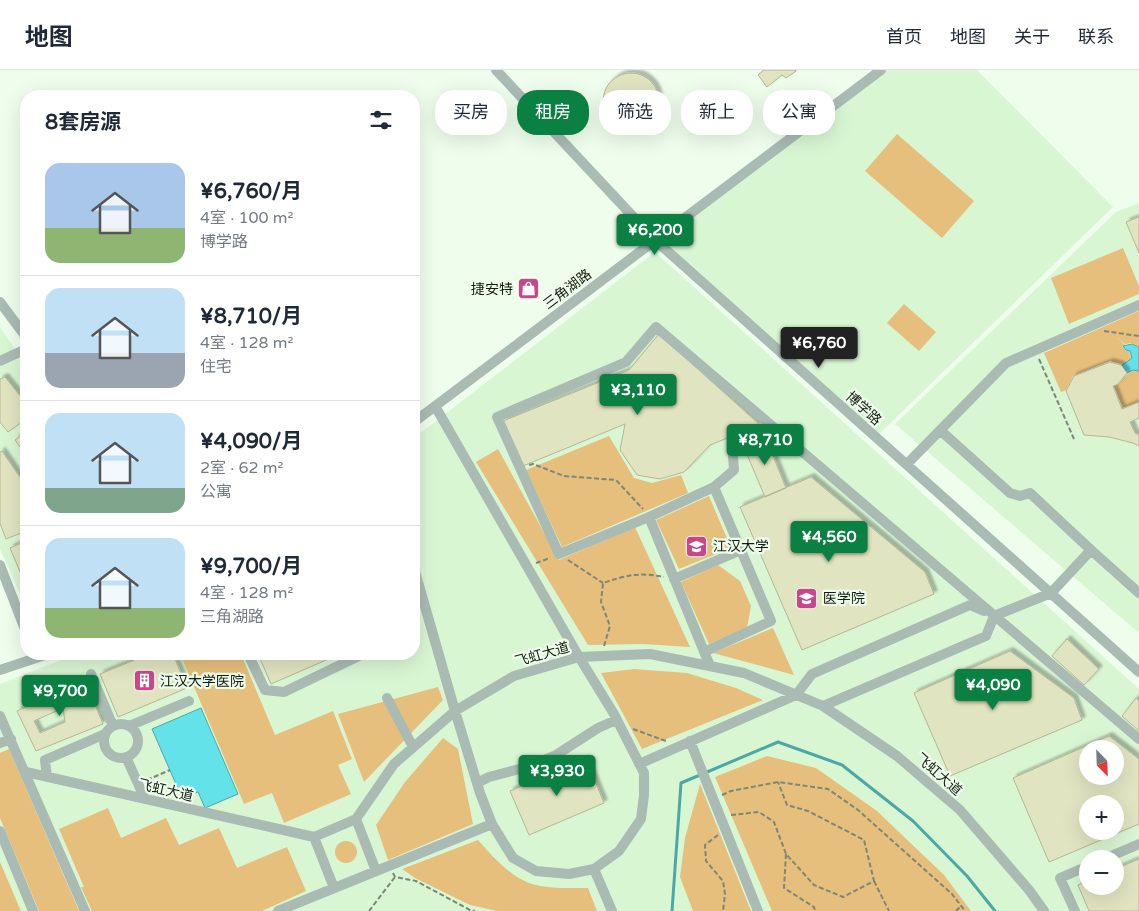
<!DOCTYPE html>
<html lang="zh">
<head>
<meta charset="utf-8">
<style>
  :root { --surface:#fff; --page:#f2f2f3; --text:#1f2937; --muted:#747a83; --line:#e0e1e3; --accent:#0b8043 }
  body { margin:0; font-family:"Varela Round","Noto Sans SC",sans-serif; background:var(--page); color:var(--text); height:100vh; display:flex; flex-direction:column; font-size:19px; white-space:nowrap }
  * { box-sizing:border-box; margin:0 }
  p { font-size:16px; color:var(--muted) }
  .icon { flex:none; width:28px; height:28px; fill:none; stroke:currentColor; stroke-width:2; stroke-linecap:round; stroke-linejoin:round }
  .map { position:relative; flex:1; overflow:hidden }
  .details { position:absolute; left:20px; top:20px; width:400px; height:570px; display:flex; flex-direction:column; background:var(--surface); border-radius:20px; box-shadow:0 5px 20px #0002 }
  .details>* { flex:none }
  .banner { position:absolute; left:435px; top:20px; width:475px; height:45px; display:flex; gap:10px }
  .needle { width:32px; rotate:157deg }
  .tools { position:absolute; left:1079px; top:670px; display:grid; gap:10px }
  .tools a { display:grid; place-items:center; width:45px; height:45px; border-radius:50%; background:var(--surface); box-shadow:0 5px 20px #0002; font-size:25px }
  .price { position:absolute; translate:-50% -42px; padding:0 11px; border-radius:5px; background:var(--accent); color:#fff; font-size:16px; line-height:32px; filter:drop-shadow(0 1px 2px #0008) }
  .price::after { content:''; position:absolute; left:50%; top:30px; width:15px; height:11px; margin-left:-8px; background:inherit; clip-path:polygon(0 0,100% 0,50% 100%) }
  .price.active { background:#222; color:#fff }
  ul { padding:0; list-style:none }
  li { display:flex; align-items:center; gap:15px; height:125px; padding:0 25px }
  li+li { border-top:1px solid var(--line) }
  li span { display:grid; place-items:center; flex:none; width:140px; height:100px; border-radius:15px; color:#555 }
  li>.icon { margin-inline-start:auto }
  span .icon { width:60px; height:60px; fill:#fffc; stroke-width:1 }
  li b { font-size:21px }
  h2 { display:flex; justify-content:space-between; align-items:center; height:60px; padding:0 25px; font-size:21px }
  .tag { padding:0 18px; border-radius:20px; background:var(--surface); box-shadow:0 5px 20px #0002; font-size:18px; line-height:45px }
  .tag.active { background:var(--accent); color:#fff }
  header { display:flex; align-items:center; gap:30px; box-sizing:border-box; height:70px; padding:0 25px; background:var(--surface); border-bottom:1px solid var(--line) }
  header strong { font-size:24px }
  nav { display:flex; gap:28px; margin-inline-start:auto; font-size:18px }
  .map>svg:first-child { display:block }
  .built { fill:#d9f6d3; fill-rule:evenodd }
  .green { fill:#e6bf7c }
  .water { fill:#63e3e9; stroke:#4ba7a8 }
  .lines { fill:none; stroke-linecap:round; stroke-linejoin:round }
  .stream { stroke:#4ba7a8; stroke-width:3 }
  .building { fill:#e1e4c1; stroke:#b4b695; fill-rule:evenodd; filter:url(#shadow) }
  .path { stroke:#7c8779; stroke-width:2; stroke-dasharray:5 2.5; stroke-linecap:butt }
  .minor { stroke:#aabbb4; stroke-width:10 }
  .labels { text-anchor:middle; stroke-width:4.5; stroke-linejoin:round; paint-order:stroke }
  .poi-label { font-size:14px; fill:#141c12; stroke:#effeec; text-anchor:start }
  .street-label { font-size:14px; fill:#141c12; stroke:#effeec }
</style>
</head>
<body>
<header>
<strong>地图</strong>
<nav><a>首页</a><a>地图</a><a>关于</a><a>联系</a></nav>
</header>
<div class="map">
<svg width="1139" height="841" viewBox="0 0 1139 841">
  <defs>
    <filter id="shadow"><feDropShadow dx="3.5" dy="-3.5" stdDeviation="1" flood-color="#0004"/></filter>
  </defs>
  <rect width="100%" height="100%" fill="#effeec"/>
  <path class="built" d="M881,0H977L1113,137L876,367L655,170Z
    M1139,133V563L895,354L1116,142Z
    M655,182L1139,619V841H0V614L76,584H414V368ZM1088,679H1115V706H1088ZM1088,734H1115V761H1088ZM1088,789H1115V816H1088Z
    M0,257L26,295V537L0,479Z"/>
  <path class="green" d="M897,64L974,131L942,168L865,101Z
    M1123,178L1139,216V224L1069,254L1051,208Z
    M904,234L936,262L919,281L887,253Z
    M1139,241V276L1131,273L1125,274L1117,267L1125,275L1122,276L1126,281H1129L1131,288L1122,294L1110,291L1073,306L1066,320L1061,322L1044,283Z
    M1134,300L1139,301V332L1123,338L1114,316C1122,313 1125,305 1134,300Z
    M609,366L634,408L652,413L681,405L688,423L562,477L526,400Z
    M498,379L559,490L635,457L690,577L643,574L588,575L476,392Z
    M709,426L731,478L679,499L656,450Z
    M718,495L740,511L751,536L747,558L709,574L681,512Z
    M773,558L794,605L713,583Z
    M180,584H241L275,665L333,641L352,689L338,695L351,724L284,753L272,723L244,734Z
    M634,599L687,603L736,618L763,630L642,679L601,603Z
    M438,617L443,630L364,712L338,644Z
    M443,668L458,679L473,754L388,790L376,755L405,712Z
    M9,679L79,841H39L0,748V683Z
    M767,686L816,698L877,741L944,805L971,841H772L715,707Z
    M700,714L751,841H693L680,807L685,768Z
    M108,738L121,768L166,748L179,775L219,758L237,798L287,777L306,821L262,841H92L81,817H84L59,759Z
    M478,770C491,785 510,806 529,813C546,819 570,818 588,818L597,841H497L470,835L415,808L402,799Z
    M335 782a11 11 0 1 1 22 0a11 11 0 1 1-22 0Z
    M0,792L21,841H0Z"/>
  <path class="water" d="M1132,274L1139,277V301L1133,300L1127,303L1122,295L1132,288L1130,281L1126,280L1123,276Z
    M201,638L238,724L205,738L198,722L182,728L152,659Z"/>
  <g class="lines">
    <path class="stream" d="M672,841L681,713L778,672L842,695L913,751L967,806L995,841"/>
  </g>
  <path class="building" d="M764,0H795L796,1L786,8L782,5L767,17L758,5Z
    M603 31a28 28 0 1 1 56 0a28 28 0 1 1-56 0Z
    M1139,147V183L1126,152Z
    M659,264L760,355L710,375L684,402L660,409L637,405L620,380L625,354L523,396L503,351L629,300Z
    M1110,292L1121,295L1127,303L1118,314L1113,316L1122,339L1139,332V348L1130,352L1135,363L1139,365V376L1133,373L1109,367L1084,365L1066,321L1074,306Z
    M5,307L26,333V349L8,362L0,352V309Z
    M26,362V385L15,370Z
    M765,366L786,418L765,427L743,375Z
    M2,381L26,416V461L6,469L0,453V382Z
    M811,407L925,502L934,524L802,580L740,437Z
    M26,471V516L10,478Z
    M1067,569L1099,599L1084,615L1052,586Z
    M1010,581L1074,628L1082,650L950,706L914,623Z
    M149,584H173L187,618L118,647L100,604Z
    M258,584H340L271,614Z
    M85,611L103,654L36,681L17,641ZM63,638L65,652L40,663L34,651Z
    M1136,628L1139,631V661L1122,646Z
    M1109,666L1139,689V754L1049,792L1013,708ZM1088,679H1115V706H1088ZM1088,734H1115V761H1088Z
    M586,689L604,733L529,765L510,721Z
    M1139,789V841H1089L1078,815L1088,811V816H1115V799Z"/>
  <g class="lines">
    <path class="path" d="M1104,261L1139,266
      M1039,289L1074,369
      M529,395L533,394L564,406L616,410L643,439
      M568,490L603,513
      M536,493L550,488
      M604,576L610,556L601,532L603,513C627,505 639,502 664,507
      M633,659L666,671
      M147,710L170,700
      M722,725L731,721L778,712L828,719L858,740L952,824L965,841
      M731,745L759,742L774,752L786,784L814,815L843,827L874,811L864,770L808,741L787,735L778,712
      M718,765L705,775L706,791L723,811L725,824L723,841
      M786,784L784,818L814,837L815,841
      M393,803L395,807L416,811L470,840L475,841
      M874,811L889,841
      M369,841L395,807
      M956,841L961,836"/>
    <path class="minor" d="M496,0L655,170L1139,602
      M0,232L26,267
      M0,291L26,279
      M414,352L881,0
      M907,394L1006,293L1139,235
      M714,417L734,400L732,373L772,356
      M649,447L714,417L771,551L704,582
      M1091,480L1139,523
      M0,495L26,562
      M414,498L455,641L480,723L492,754L513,788L536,801L569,804L594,799L619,781L641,749L644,725V703L614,644L579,587L435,336
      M674,509L741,480
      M248,584L265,620L284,622L363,584
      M710,596L649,447L559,484L497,347L626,292L656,257L1139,669
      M0,600L48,584
      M91,604L113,656
      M387,628L413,677
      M823,636L986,566L994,546L1051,523L1091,480L1030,423L1020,426L1010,423L940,360
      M0,646L85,841
      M104 671a17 17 0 1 1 34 0a17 17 0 1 1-34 0Z
      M129,656L189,631
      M690,671L758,841
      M0,673L11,669
      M126,687L145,729
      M639,694L796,625L812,604L970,535L984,541
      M26,702L314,767L356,749L394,694L455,641L514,606L579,587L650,584L744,603L823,636L897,686L960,740L1029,820L1044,841
      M47,707L45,690L105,664
      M477,713L489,707L527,697L556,685L598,658L616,650
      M356,749L376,801
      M0,761L33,841
      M314,767L334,818
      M1104,789L1139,774
      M594,799L612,841
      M278,841L492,754
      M1075,841L1060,808L1088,796"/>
  </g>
  <defs>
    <symbol id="shop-square" viewBox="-11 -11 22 22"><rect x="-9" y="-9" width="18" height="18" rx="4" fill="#ca468b" stroke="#effeec"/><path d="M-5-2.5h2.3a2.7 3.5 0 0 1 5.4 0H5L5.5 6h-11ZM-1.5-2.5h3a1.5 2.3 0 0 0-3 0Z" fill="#fff"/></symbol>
    <symbol id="university-square" viewBox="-11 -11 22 22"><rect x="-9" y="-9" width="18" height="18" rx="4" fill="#ca468b" stroke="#effeec"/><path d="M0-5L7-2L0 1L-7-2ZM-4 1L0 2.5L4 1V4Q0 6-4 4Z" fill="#fff"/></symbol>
    <symbol id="building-square" viewBox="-11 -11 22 22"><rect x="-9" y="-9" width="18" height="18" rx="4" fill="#ca468b" stroke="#effeec"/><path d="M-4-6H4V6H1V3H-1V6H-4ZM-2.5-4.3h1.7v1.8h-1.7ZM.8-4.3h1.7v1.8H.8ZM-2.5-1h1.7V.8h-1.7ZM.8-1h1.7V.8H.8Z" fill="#fff"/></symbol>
  </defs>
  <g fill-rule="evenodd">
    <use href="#shop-square" x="516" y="206" width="25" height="25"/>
    <use href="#university-square" x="684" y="464" width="25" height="25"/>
    <use href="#university-square" x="794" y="516" width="25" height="25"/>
    <use href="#building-square" x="132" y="598" width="25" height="25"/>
  </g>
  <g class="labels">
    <g class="poi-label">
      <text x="513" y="224" text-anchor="end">捷安特</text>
      <text x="713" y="481">江汉大学</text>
      <text x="823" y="533">医学院</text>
      <text x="160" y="616">江汉大学医院</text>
    </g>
    <g class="street-label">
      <text transform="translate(567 219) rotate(-37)" y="5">三角湖路</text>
      <text transform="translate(864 338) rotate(42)" y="5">博学路</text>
      <text transform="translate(542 584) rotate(-16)" y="5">飞虹大道</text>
      <text transform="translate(939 704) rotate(41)" y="5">飞虹大道</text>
      <text transform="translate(166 720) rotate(13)" y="5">飞虹大道</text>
    </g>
  </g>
</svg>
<div class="tools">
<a><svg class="needle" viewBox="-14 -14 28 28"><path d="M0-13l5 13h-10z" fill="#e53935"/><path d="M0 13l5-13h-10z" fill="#747a83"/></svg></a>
<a>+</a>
<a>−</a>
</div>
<b class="price" style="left:655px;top:186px">¥6,200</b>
<b class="price active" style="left:819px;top:299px">¥6,760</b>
<b class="price" style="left:638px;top:346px">¥3,110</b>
<b class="price" style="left:765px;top:396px">¥8,710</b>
<b class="price" style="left:829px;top:493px">¥4,560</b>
<b class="price" style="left:993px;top:641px">¥4,090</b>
<b class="price" style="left:60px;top:647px">¥9,700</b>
<b class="price" style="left:557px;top:727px">¥3,930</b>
<div class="banner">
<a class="tag">买房</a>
<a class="tag active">租房</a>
<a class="tag">筛选</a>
<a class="tag">新上</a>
<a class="tag">公寓</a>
</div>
<section class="details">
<h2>8套房源<svg class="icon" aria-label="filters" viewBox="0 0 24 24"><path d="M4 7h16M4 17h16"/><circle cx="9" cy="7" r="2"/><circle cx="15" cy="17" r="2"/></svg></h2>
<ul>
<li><span style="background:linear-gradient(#a9c7e8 65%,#8fb573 0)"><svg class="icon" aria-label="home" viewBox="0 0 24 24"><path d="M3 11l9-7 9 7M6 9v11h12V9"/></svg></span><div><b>¥6,760/月</b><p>4室 · 100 m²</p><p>博学路</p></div></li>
<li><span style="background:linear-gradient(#bfe0f5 65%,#9aa5b1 0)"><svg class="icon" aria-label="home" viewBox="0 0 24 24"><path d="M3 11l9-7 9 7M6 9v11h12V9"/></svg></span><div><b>¥8,710/月</b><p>4室 · 128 m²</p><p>住宅</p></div></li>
<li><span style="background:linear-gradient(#bfe0f5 75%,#7fa58c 0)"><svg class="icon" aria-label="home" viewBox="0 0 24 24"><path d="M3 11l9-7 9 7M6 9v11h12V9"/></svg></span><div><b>¥4,090/月</b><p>2室 · 62 m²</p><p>公寓</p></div></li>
<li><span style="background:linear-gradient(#bfe0f5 70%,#8fb573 0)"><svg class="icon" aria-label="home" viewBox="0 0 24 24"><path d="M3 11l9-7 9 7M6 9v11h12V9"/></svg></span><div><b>¥9,700/月</b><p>4室 · 128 m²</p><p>三角湖路</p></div></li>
</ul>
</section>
</div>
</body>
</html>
